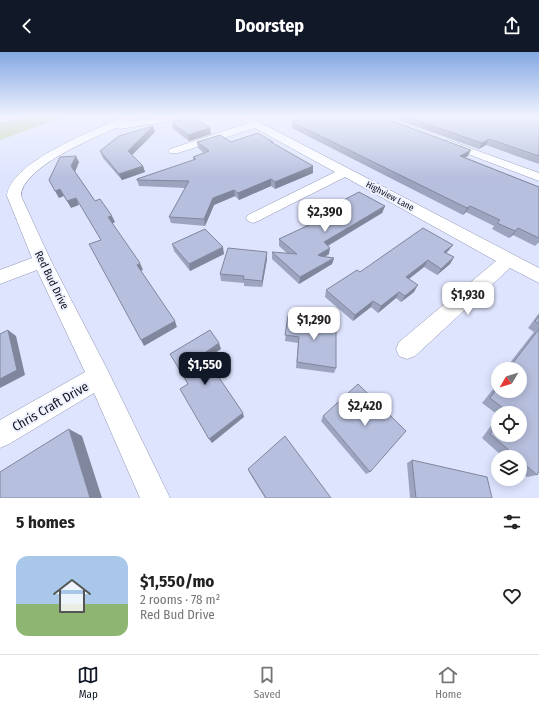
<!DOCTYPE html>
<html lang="en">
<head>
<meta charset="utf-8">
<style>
  :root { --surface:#fff; --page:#f2f2f2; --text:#222; --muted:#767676; --line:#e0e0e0; --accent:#111827 }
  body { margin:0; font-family:"Fira Sans Condensed",sans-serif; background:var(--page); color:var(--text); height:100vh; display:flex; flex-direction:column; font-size:15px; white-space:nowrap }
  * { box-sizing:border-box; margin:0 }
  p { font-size:13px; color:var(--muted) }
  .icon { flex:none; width:22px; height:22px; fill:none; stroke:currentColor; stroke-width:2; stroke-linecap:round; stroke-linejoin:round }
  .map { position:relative; height:446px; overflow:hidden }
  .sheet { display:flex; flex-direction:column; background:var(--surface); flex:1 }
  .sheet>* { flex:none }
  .needle { width:26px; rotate:232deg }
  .fabs { position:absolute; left:491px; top:310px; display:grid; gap:8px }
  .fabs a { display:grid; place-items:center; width:36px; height:36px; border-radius:50%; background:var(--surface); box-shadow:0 2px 10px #0003; font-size:20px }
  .price { position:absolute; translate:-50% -34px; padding:0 9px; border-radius:8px; background:#fff; color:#222; font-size:13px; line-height:26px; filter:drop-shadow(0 1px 2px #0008) }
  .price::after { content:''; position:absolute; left:50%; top:24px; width:12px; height:9px; margin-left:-6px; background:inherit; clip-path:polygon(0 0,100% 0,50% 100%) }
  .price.selected { background:var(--accent); color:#fff }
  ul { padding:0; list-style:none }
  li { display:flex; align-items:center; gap:12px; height:100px; padding:0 16px }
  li+li { border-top:1px solid var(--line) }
  li span { display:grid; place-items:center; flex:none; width:112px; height:80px; border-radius:12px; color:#555 }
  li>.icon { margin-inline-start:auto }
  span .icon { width:48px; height:48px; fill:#fffc; stroke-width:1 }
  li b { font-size:17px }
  h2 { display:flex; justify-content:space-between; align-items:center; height:48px; padding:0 16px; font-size:17px }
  header { display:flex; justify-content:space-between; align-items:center; height:52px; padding:0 16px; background:var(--accent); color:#fff; font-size:18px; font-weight:700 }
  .dock { display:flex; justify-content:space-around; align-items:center; height:56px; border-top:1px solid var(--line); background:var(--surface); font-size:11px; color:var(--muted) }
  .dock a { display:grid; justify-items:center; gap:2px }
  .dock .selected { color:var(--accent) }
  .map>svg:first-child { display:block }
  .green { fill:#c5d4a4 }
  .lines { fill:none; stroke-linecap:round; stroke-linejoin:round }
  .minor-casing { stroke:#8e95b3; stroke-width:1 }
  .minor { fill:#fff; fill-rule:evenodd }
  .wall { fill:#9da4bf }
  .shaded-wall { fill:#80869b }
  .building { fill:#b7bfde; stroke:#80869b }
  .labels { text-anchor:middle; stroke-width:4; stroke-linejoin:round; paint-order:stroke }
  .far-street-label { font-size:9px; fill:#10121d; stroke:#eff2ff }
  .street-label { font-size:11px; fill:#10121d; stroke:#eff2ff }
  .near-street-label { font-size:13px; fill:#10121d; stroke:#eff2ff }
</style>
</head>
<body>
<header><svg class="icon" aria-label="back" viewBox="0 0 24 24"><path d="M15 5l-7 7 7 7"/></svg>Doorstep<svg class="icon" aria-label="share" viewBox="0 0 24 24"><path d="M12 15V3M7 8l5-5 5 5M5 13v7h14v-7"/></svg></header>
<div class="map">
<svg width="539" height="446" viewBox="0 0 539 446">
  <rect width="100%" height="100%" fill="#dee4fe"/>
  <path class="green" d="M0,64H67L0,88Z"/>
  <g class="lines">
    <defs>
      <path id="minor" d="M7,64H25L23,66L0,71V65Z
        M127,64H140L129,70L168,64H187L182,67L120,77L116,76C93,86 21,116 21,144L51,209L107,317L170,446H140L94,341L9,392L0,396V368L85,320L37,218L0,232V218L32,206L7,144C10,109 99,76 127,64Z
        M236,64H248L539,216V231L510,216L415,304L407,307L399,304L396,297L399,290L496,209L345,125L258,169L253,171L248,169L246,166L248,163L335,120L255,76L178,101H170L168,99L170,97L248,71Z
        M448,88L539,121V129L444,93L443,91Z"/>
    </defs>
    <use href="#minor" class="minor-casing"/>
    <use href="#minor" class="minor"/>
  </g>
  <path class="wall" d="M387,64H521L539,69V112L486,93L479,97Z
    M529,64H539V67Z
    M292,70L468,104L465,105L539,135V191H538L535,194L513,183L509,186L492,177L494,174L466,160L463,163L292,76Z
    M172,71L210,76L211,82L189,89L173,77Z
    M153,74L155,80L132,103L143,114L145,120L122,128L103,106L100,99Z
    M197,90H231L273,92L313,121L275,137L271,134L239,148L235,144L214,153L205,174L171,171L169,165L186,136L139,134L137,128L193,108V105L204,101L198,96Z
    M385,154L382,161L328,194L329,202L325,205L334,206L332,212L299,232L272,207V200L288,202L279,194V187L307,174V171L318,165L319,161Z
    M172,192L224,202L190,219L174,199Z
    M453,193L448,199L446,201L454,205L450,212L437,223L424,215L409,227L414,240L401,250L396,246L378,261L371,255L353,269L325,245L326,238L360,220Z
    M267,200V207L262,235L244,234V231L221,229L220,222Z
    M539,261V419L537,423L527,425L520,420V405H503L482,386L498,364V383L520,361H498V363L482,351L498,331V339L520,317H505L534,280L528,276Z
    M288,264L336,316L334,321L296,316L298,291L285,289Z
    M323,364L370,420L366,422L321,369Z
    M412,408L492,446H410L407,411Z
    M248,417L331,446H265L249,420Z"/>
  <path class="shaded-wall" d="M153,74L155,80L130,105L128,99Z
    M210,76L211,82L189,89L188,83Z
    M489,87L486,93L479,97L482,91Z
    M471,98L468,104L457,110L460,104Z
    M76,104L79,110L75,120L71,114Z
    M143,114L145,120L122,128L119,122Z
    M313,114V121L275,137V130Z
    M271,127V134L239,148L238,141Z
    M60,137L64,144L59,146L55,139Z
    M234,138L235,144L214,153L205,174L204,167L213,146Z
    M76,146L79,153L71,156L67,149Z
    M385,154L382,161L322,197L324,190Z
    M470,154L466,160L463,163L467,156Z
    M112,164L115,170L112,172L108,165Z
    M518,176L513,183L509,186L515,179Z
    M453,193L448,199L440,206L444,200Z
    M223,195L224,202L190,219L189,212Z
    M330,196L329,202L317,209L318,203Z
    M267,200V207L262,235V229Z
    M454,205L450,212L437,223L441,217Z
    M334,206L332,212L299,232L300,225Z
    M428,208L424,215L402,232L406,225Z
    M140,211L143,218L140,219L137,213Z
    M418,233L414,240L401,250L405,244Z
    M399,240L396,246L378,261L381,254Z
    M373,249L371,255L353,269L355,263Z
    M175,269L177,275L144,294L141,288Z
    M8,278L16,284L25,323L0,336V327Z
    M219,291L221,297L205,308L203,302Z
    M243,361L244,365L212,391L209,387Z
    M69,377L82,384L102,446H90Z"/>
  <path class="building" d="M311,64H378L471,98L460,104L539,135V186L518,176L515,179L497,171L500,168L470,154L467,156L292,70Z
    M404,64H521L539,69V104L489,87L482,91Z
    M193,65L210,76L188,83L172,71Z
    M153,74L128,99L143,114L119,122L100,99L119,84Z
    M258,81L273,90H271L313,114L275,130L271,127L238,141L234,138L213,146L204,167L169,165L189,129L137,128V127L196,107L193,105L209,99L197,90L220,83L231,90Z
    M76,104L71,114L95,149L100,147L112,164L108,165L140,211L137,213L175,269L141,288L89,192L101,188L76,146L67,149L60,137L55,139L49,128L60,105Z
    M359,140L385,154L324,190L330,196L318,203L320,204L334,206L300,225L272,200L297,202L279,187L309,173L307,171L322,163L319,161Z
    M423,176L453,193L444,200L454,205L441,217L428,208L406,225L418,233L405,244L399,240L381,254L373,249L355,263L326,238L357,218L360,220Z
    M205,177L223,195L189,212L172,192Z
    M228,196L267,200L262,229L243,227L244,224L220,222Z
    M288,264L336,270V316L297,310L299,285L285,283Z
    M539,264V272L535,269Z
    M539,277V419L537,423L520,408V405H517L490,382L498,371V383H520V361H505L507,359L490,346L498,335V339H520V317H510L509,316Z
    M8,278L17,318L0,327V282Z
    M210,278L219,291L203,302L243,361L209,387L180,337L188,332L170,302Z
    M358,332L406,379L370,420L323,364Z
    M69,377L90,446H0V420Z
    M285,384L331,446H266L248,417Z
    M412,408L487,425L492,446H416Z"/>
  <linearGradient id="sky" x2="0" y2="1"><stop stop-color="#83a8e2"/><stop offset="0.51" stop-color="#f0f3ff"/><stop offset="1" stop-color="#f0f3ff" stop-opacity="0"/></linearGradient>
  <rect width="539" height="126" fill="url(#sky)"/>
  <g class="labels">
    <g class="far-street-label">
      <text transform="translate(390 144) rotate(28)" y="3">Highview Lane</text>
    </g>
    <g class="street-label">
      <text transform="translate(52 228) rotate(64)" y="4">Red Bud Drive</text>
    </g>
    <g class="near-street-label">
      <text transform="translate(50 354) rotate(-30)" y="5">Chris Craft Drive</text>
    </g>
  </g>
</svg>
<div class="fabs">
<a><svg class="needle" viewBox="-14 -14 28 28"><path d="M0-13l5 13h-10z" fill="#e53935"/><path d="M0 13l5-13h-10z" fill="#767676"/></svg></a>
<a><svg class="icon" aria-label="locate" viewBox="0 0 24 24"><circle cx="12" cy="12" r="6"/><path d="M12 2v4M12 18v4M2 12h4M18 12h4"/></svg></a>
<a><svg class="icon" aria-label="layers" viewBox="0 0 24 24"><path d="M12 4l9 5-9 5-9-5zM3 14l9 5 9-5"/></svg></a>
</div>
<b class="price" style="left:325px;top:181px">$2,390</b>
<b class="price" style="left:468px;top:264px">$1,930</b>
<b class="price" style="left:314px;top:289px">$1,290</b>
<b class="price selected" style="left:205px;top:334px">$1,550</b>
<b class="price" style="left:365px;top:375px">$2,420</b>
</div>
<section class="sheet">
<h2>5 homes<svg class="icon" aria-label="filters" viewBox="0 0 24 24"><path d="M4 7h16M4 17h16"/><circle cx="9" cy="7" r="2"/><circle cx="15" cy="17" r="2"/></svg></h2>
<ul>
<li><span style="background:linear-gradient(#a9c7e8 60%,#8fb573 0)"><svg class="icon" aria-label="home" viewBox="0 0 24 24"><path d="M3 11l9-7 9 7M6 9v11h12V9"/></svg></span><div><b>$1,550/mo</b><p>2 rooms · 78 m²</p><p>Red Bud Drive</p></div><svg class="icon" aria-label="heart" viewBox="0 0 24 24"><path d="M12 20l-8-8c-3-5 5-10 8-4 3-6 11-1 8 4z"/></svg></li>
</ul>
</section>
<nav class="dock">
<a class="selected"><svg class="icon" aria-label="map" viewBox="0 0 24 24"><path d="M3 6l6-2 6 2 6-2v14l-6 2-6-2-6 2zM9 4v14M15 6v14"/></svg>Map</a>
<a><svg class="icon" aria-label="saved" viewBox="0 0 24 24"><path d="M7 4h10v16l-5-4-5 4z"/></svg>Saved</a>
<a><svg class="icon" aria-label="home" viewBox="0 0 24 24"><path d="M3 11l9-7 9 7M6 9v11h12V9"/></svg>Home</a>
</nav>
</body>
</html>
